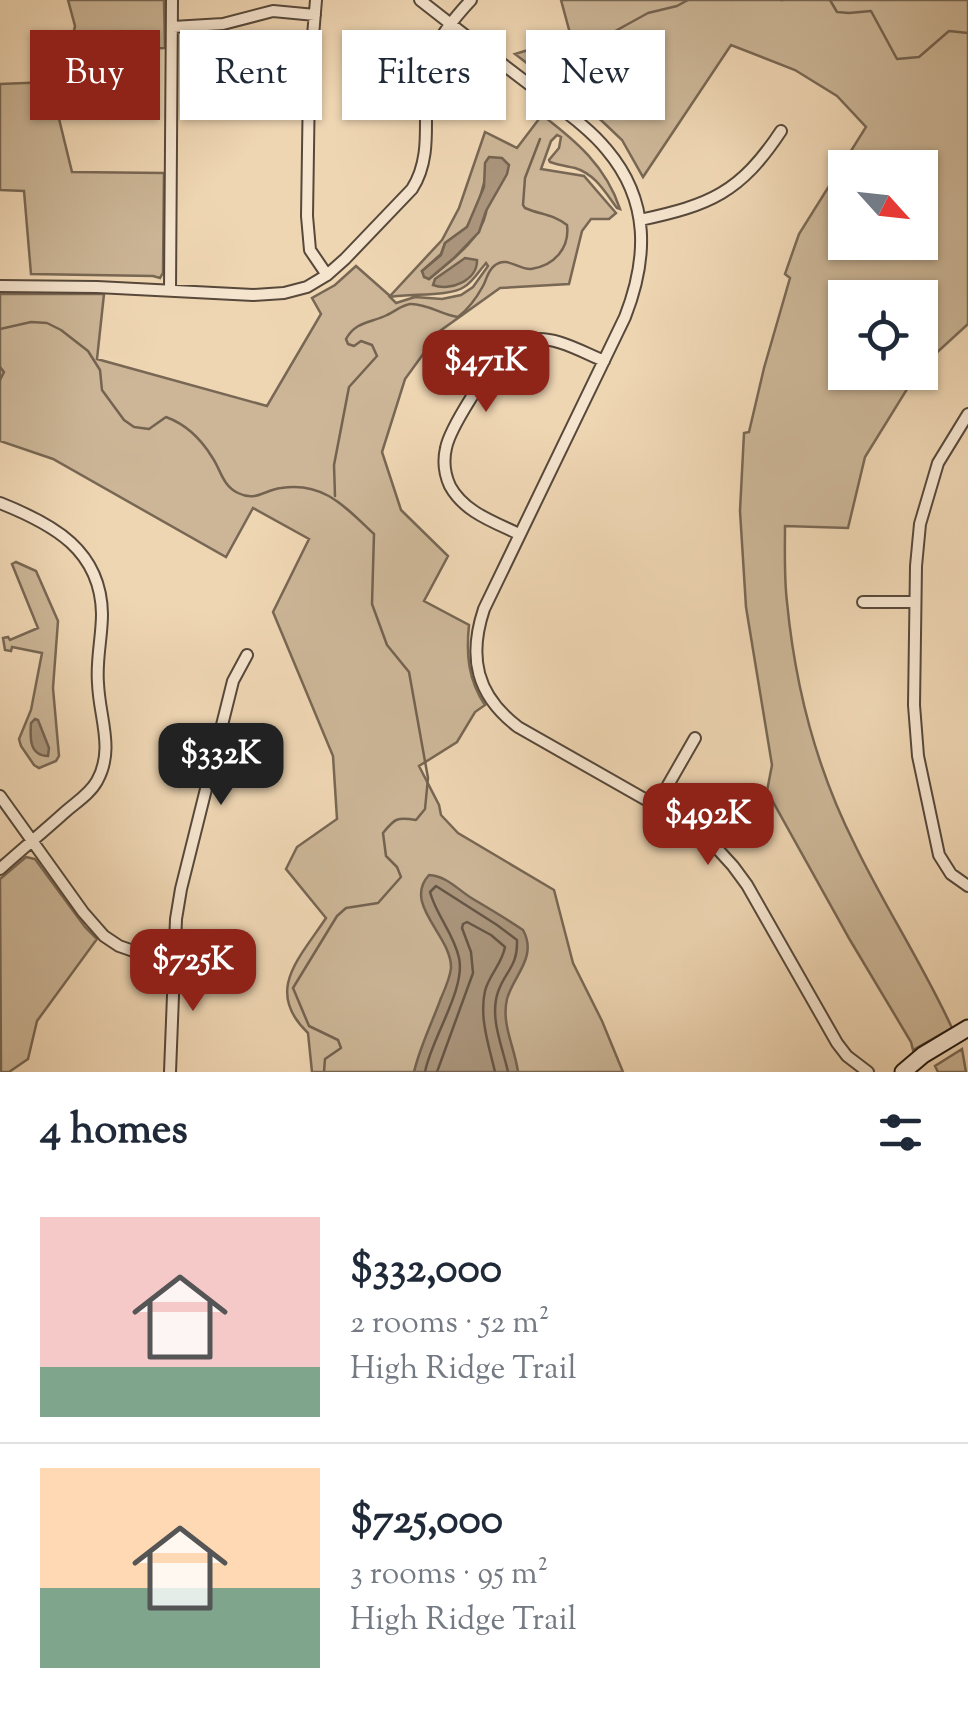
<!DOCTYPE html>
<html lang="en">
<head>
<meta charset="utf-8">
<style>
  :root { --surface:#fff; --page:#f2f2f3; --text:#1f2937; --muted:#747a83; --line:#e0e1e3; --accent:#8f2418 }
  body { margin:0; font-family:"Sorts Mill Goudy",serif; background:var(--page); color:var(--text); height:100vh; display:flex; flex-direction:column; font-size:38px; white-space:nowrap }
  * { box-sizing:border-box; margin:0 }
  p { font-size:32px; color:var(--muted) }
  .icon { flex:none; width:55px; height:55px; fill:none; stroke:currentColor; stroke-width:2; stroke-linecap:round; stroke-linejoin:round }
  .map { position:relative; height:1072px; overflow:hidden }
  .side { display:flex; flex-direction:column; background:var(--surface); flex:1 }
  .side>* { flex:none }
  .top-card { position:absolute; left:30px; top:30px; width:910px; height:90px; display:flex; gap:20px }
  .needle { width:65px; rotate:117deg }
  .controls { position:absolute; left:828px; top:150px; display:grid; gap:20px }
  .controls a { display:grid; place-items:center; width:110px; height:110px; border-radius:0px; background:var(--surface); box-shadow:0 2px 8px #0004; font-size:50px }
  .price { position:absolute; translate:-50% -85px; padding:0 22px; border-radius:20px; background:var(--accent); color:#fff; font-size:32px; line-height:65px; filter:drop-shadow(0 2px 5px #0008) }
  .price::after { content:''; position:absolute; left:50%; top:60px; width:30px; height:22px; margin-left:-15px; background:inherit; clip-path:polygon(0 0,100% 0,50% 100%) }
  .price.active { background:#222; color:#fff }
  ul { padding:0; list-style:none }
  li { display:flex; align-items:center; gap:30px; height:250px; padding:0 40px }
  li+li { border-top:2px solid var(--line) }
  li span { display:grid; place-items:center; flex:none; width:280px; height:200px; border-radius:0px; color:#555 }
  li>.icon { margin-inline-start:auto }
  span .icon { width:120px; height:120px; fill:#fffc; stroke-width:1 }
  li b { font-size:42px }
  h2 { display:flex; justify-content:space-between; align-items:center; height:120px; padding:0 40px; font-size:42px }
  .tag { padding:0 35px; border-radius:0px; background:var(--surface); box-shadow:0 2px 8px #0004; font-size:35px; line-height:90px }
  .tag.active { background:var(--accent); color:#fff }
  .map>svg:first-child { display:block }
  .green { fill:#ccb697; stroke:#786754; stroke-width:2.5; fill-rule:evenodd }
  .water { fill:#aa957c; stroke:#746351; stroke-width:2.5 }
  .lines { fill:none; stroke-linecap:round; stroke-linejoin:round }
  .shore { stroke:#665646; stroke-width:2.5 }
  .stream { stroke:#746351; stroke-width:2.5 }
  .street-casing { stroke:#56483a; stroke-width:14 }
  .secondary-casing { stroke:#231811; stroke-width:19 }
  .street { stroke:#f5e4ce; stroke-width:10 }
  .secondary { stroke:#f5e4ce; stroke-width:15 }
</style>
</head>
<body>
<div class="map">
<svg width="968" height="1072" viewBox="0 0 968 1072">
  <rect width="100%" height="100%" fill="#efd6b3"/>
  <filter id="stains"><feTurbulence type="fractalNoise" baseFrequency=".002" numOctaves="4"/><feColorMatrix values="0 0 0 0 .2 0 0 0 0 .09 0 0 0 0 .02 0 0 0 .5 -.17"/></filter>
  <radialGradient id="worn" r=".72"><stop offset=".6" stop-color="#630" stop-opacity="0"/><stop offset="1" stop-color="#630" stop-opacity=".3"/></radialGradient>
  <path class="green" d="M68,0H164L165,48L70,50L75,26Z
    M561,0H968V324L920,368V298H845V372L917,373L865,457L848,528L785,526C785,551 784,577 787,602C795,685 817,770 855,845C885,907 923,965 952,1028L913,1050L911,1042L850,940L767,791L772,765L746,607L740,511L744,433L749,432L764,368L790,278L785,274L799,234L866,127L837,96L795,70L731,45L643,177L622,140L602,121L515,54L571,37ZM845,168H920V242H845Z
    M50,82L72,172L164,173L163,273L160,278L153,276L31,274L24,191L0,190V84Z
    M542,115C576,141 606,166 620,209L617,208C605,192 595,174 575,168C566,166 558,165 550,162L549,160L559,148L561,137L557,135L551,141L541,169L584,176L616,213L609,219H591L582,231L569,284L500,288L440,331L405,379L382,452L401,510L448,556L424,601L469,625C466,654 468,680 485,705L475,712L457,742L419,766L439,805L441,815L458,833L554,890L573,963L602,1021L623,1072H312L308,1033C264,991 299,959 326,918L286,869L297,847L337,819L333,756L273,612L309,539L253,508L226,557L53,459L0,441V294H104L97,359L267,406L321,314L312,298L335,285L356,266L390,296L442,240L459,208L485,132L517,148ZM487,172C486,185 488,200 486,213C480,241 450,261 429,279L422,271L441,254L445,243L467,227L477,208ZM486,263L488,266L473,287L461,295L442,299L415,297L396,303L390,297C411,293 449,297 464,287C473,282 479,271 486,263Z
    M16,562L36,571L58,621L53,688L59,756L56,761L39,768L34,765L21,746L19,739L31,710L42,653L12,647L11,651L5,650L3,638L8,637L10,640L38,628L12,564Z
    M26,857L35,859L85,927L97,939L37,1021L28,1059L9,1072H1L0,879Z
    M962,1049L966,1072H938L935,1066Z"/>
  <path class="water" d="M489,157L502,158L509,165L507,174L486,211L479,232L454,258L429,279L424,277L422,271L441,255L445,243L467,227L484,187L485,163Z
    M465,258L477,260C478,280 450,292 433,285L435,279Z
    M35,719L38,720L49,748L48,756C29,756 30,737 31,723Z
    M429,875C447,876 458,890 473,899C490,909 507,919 523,930C538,957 513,976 507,999C501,1024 515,1048 518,1072H414C420,1046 432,1023 441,998C445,989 450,978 451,968C452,936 402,904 429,875Z"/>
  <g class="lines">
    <path class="shore" d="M425,1072C431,1039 466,989 459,958C454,934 436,915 430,892L436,886L497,925L517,940C518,967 505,971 498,992C489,1018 503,1048 508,1072
      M437,1072L473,973L471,952L462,928L463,924L467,922L491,935L505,947C502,964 489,975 485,991C479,1018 489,1046 495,1072"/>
    <path class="stream" d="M781,0H783
      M830,0L837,12L849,13L871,11L897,59L919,57L949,31L968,33
      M599,40L648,13L677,6L688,0
      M563,75L572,52L583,48
      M0,329L31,322L47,323L61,330L88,351L100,370L102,390L124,420L134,427L149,429L166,417C185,424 201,439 212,457C221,470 222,485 238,493C256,502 264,490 281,488C324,481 346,508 374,534L372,604L387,645L409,672L428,778L425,809L416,820C397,817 395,818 383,833L386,856L397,867L401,877L378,903L346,908L337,916L293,988L309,1026L338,1040L341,1048L325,1059L324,1072
      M0,367L4,372L0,380
      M335,496L334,465L349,387L377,356L372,345L361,341L354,346L348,344L346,339C356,321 371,323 387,315C394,312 402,305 410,304C426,303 442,315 458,317C467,310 477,297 483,286C487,279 487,272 494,266C507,255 518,270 531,269C554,266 570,248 567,225C553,214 541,215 525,208L523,205L525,178L540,139"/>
    <defs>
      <path id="street" d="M316,0L309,84L307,216L310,250L327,275
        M420,0C457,29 493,57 530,85C556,106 586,124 607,150C650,201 648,258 625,317L484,609C468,657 476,695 518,727L685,822L713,844L733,866L747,885L837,1043L847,1056L868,1072
        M173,27L223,24L273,11L315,15
        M640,220C710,205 740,193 781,131
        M0,286L97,287L253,295L284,293L307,287L327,275L345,259L412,189C439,147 415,95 434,51C442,32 458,14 471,0
        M170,290L172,0
        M968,414L938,463L920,524L916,566L914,705L918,756L939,855L951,874L968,886
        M0,503C53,524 101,550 102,614C102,637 96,660 98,683C99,717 115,749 97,781C90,794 75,803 64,813C43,832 21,850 0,869
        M519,534C494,522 464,512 450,486C444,473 443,461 446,448C450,428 487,370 503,355C510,349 520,342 530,340C554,335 582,352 604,361
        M863,602H915
        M0,796L83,912L104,936L119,946L139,953L176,955
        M656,806L695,738
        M170,1072L176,919L181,889L233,681L247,655"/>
      <path id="secondary" d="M903,1072L923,1055L968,1028"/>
    </defs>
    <use href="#street" class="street-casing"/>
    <use href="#secondary" class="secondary-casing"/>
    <use href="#street" class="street"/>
    <use href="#secondary" class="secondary"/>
  </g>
  <rect width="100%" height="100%" filter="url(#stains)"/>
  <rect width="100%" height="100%" fill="url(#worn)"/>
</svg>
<div class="controls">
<a><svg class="needle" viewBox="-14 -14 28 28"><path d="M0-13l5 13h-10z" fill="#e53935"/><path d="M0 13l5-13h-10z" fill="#747a83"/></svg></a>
<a><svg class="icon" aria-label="locate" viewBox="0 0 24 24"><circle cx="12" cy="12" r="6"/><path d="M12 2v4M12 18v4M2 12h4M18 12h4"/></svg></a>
</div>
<b class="price" style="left:486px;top:415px">$471K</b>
<b class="price active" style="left:221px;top:808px">$332K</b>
<b class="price" style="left:708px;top:868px">$492K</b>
<b class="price" style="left:193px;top:1014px">$725K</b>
<div class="top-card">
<a class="tag active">Buy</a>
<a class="tag">Rent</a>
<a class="tag">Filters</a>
<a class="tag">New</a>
</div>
</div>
<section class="side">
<h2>4 homes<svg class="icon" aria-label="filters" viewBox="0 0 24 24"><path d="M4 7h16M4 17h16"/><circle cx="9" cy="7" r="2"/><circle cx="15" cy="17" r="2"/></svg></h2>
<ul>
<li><span style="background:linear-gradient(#f6c9c9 75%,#7fa58c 0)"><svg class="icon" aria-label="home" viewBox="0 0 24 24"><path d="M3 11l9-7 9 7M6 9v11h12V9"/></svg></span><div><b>$332,000</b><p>2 rooms · 52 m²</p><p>High Ridge Trail</p></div></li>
<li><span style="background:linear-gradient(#ffd9b3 60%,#7fa58c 0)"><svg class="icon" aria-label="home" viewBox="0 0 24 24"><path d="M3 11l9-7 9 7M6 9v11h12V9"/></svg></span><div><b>$725,000</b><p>3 rooms · 95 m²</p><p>High Ridge Trail</p></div></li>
</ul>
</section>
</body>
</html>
